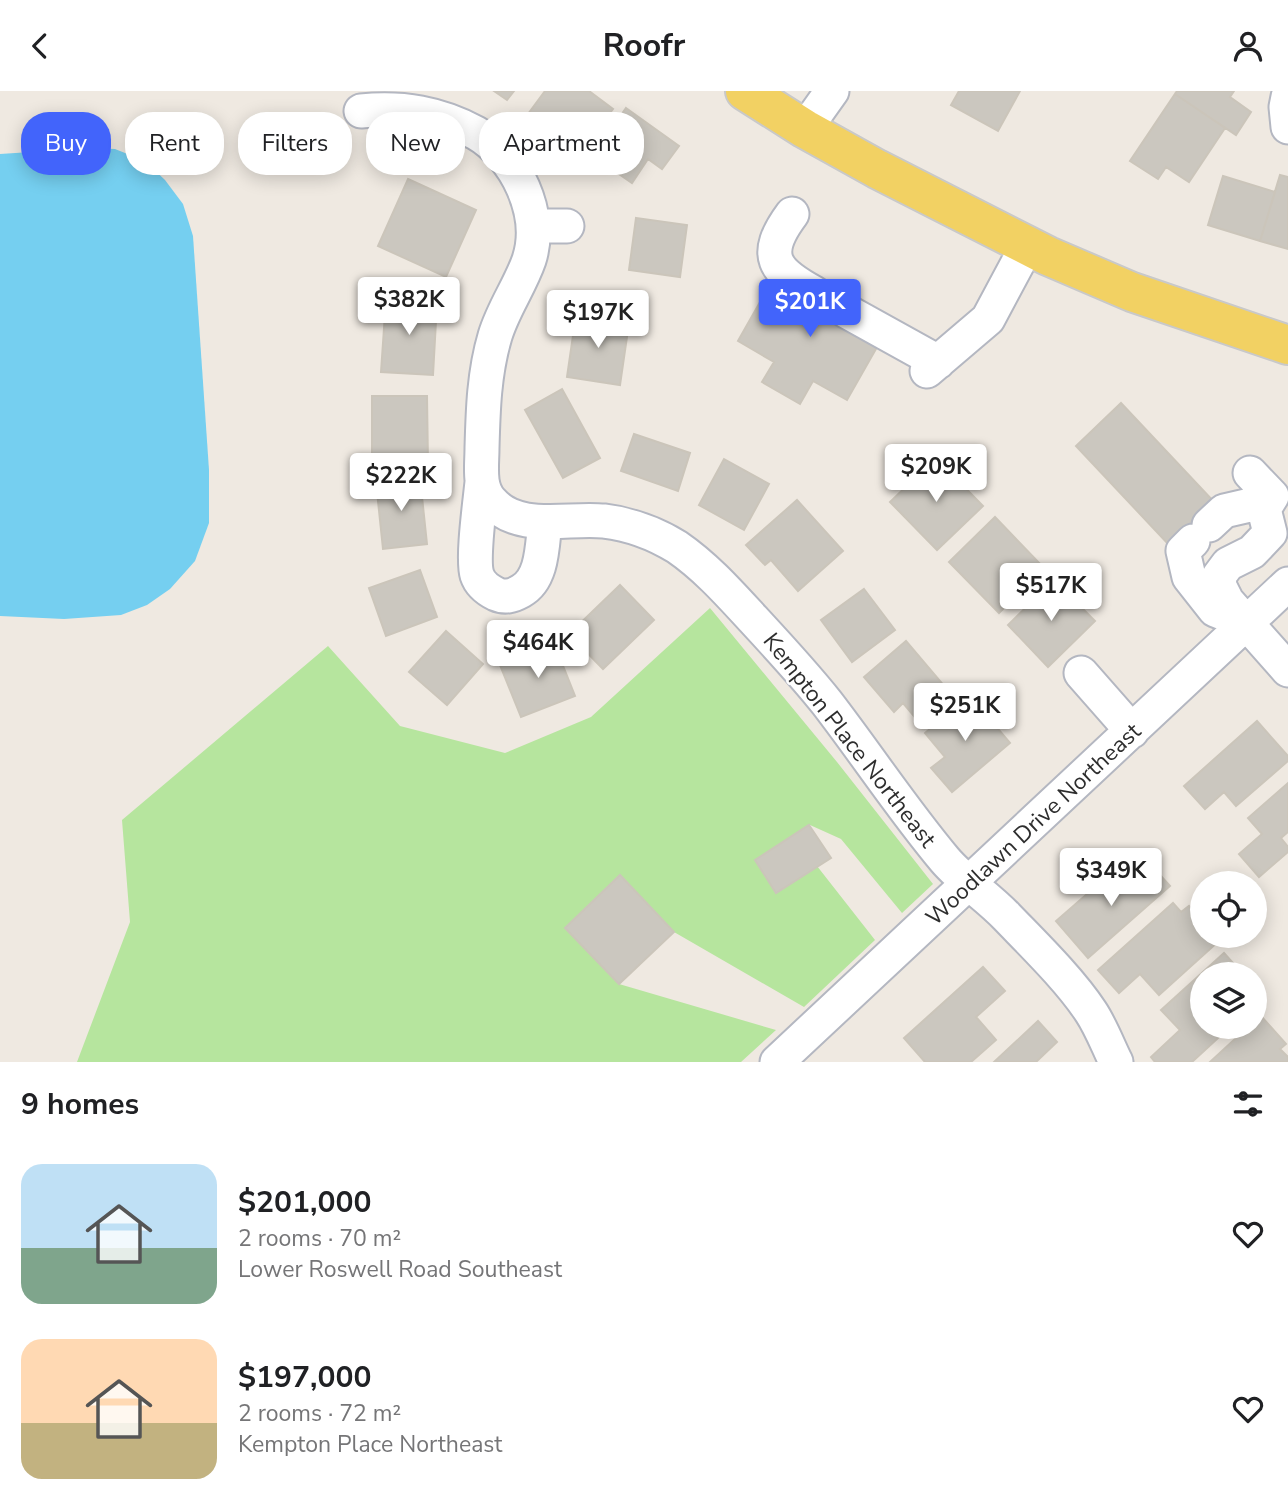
<!DOCTYPE html>
<html lang="en">
<head>
<meta charset="utf-8">
<style>
  :root { --surface:#fff; --page:#f2f2f2; --text:#202124; --muted:#757577; --accent:#4264fb }
  body { margin:0; font-family:"Nunito Sans",sans-serif; background:var(--page); color:var(--text); height:100vh; display:flex; flex-direction:column; font-size:26px; white-space:nowrap }
  * { box-sizing:border-box; margin:0 }
  p { font-size:23px; color:var(--muted) }
  .icon { flex:none; width:38px; height:38px; fill:none; stroke:currentColor; stroke-width:2; stroke-linecap:round; stroke-linejoin:round }
  .map { position:relative; height:971px; overflow:hidden }
  .details { display:flex; flex-direction:column; background:var(--surface); flex:1 }
  .details>* { flex:none }
  .top-card { position:absolute; left:21px; top:21px; width:700px; height:63px; display:flex; gap:14px }
  .tools { position:absolute; left:1190px; top:780px; display:grid; gap:14px }
  .tools a { display:grid; place-items:center; width:77px; height:77px; border-radius:50%; background:var(--surface); box-shadow:0 4px 18px #0003; font-size:35px }
  .price { position:absolute; translate:-50% -60px; padding:0 16px; border-radius:7px; background:#fff; color:#222; font-size:23px; line-height:46px; filter:drop-shadow(0 2px 4px #0008) }
  .price::after { content:''; position:absolute; left:50%; top:42px; width:21px; height:16px; margin-left:-10px; background:inherit; clip-path:polygon(0 0,100% 0,50% 100%) }
  .price.selected { background:var(--accent); color:#fff }
  ul { padding:0; list-style:none }
  li { display:flex; align-items:center; gap:21px; height:175px; padding:0 21px }
  li span { display:grid; place-items:center; flex:none; width:196px; height:140px; border-radius:21px; color:#555 }
  li>.icon { margin-inline-start:auto }
  span .icon { width:84px; height:84px; fill:#fffc; stroke-width:1 }
  li b { font-size:30px }
  h2 { display:flex; justify-content:space-between; align-items:center; height:84px; padding:0 21px; font-size:30px }
  .pill { padding:0 24px; border-radius:28px; background:var(--surface); box-shadow:0 4px 18px #0003; font-size:24px; line-height:63px }
  .pill.selected { background:var(--accent); color:#fff }
  header { display:flex; justify-content:space-between; align-items:center; height:91px; padding:0 21px; background:var(--surface); font-size:32px; font-weight:700 }
  .map>svg:first-child { display:block }
  .green { fill:#b6e59e }
  .water { fill:#75cff0 }
  .building { fill:#cbc7bf; stroke:#cbc5ba; stroke-width:2 }
  .lines { fill:none; stroke-linecap:round; stroke-linejoin:round }
  .minor-casing { stroke:#b4b7c1; stroke-width:37 }
  .major-casing { stroke:#c9c9c9; stroke-width:42 }
  .minor { stroke:#fff; stroke-width:33 }
  .major { stroke:#f2d163; stroke-width:38 }
  .labels { text-anchor:middle; stroke-width:5; stroke-linejoin:round; paint-order:stroke }
  .street-label { font-size:23px; fill:#2e2e2e; stroke:#fff }
</style>
</head>
<body>
<header><svg class="icon" aria-label="back" viewBox="0 0 24 24"><path d="M15 5l-7 7 7 7"/></svg>Roofr<svg class="icon" aria-label="person" viewBox="0 0 24 24"><circle cx="12" cy="8" r="4"/><path d="M4 21q1-7 8-7t8 7"/></svg></header>
<div class="map">
<svg width="1288" height="971" viewBox="0 0 1288 971">
  <rect width="100%" height="100%" fill="#efe9e1"/>
  <path class="green" d="M710,517L837,671L933,793L902,822L841,748L810,734L755,769L776,802L817,775L875,849L804,916L674,841L620,785L566,836L619,893L776,939L741,971H77L130,831L122,729L328,555L400,635L505,662L591,626Z"/>
  <path class="water" d="M92,57L115,58L145,70L165,89L183,113L193,145L209,379V432L195,470L170,498L147,514L121,524L64,528L0,525V63Z"/>
  <path class="building" d="M494,0H514L507,9Z
    M545,0H589L613,18L579,62L528,23Z
    M959,0H1020L998,40L951,14Z
    M1177,0H1234L1230,6L1251,21L1236,44L1175,3Z
    M1175,3L1225,37L1189,91L1166,76L1158,88L1130,70Z
    M626,17L679,55L662,78L648,68L632,92L593,65Z
    M1280,84L1288,86V158L1260,150Z
    M1223,85L1275,101L1260,150L1208,134Z
    M408,88L476,119L446,186L378,155Z
    M636,127L687,134L680,186L629,179Z
    M772,190L821,191L852,209L881,249L847,309L813,290L800,313L762,291L774,271L738,250Z
    M386,208L437,212L433,284L381,281Z
    M576,224L629,232L620,294L567,286Z
    M562,298L600,367L563,387L525,319Z
    M372,305H427L428,373H372Z
    M1121,312L1216,413L1171,456L1076,355Z
    M634,343L690,362L678,400L621,380Z
    M936,367L983,415L937,459L890,411Z
    M724,368L769,393L744,439L699,414Z
    M420,387L427,453L383,458L376,391Z
    M797,409L843,460L798,500L771,469L765,474L746,454Z
    M995,426L1044,477L999,522L949,471Z
    M420,479L437,526L386,545L369,497Z
    M1054,489L1095,530L1048,576L1008,534Z
    M620,494L654,529L603,578L569,543Z
    M864,498L895,539L852,571L821,529Z
    M446,540L483,573L447,614L409,581Z
    M906,550L946,597L932,608L938,615L919,631L903,612L894,621L864,586Z
    M554,552L575,605L521,626L500,574Z
    M969,604L1010,652L952,701L931,677L945,666L925,642Z
    M1257,630L1288,665V670L1236,715L1224,701L1205,718L1184,695Z
    M1288,692V741L1281,747L1288,756V761L1259,786L1239,763L1262,743L1248,727Z
    M809,734L831,767L776,802L755,769Z
    M1149,772L1170,795L1088,867L1056,830L1117,777L1129,790Z
    M620,784L674,841L619,893L565,837Z
    M1173,812L1181,821L1189,815L1202,831V845H1215L1219,850L1159,904L1140,883L1119,902L1098,879Z
    M1224,862L1243,883L1202,884V936H1230L1192,971H1155L1151,966L1180,939L1161,919Z
    M983,876L1005,900L976,926L996,949L971,971H925L904,947Z
    M1261,925L1286,953L1280,958L1288,966V971H1210L1248,936H1255V930Z
    M1038,930L1057,951L1036,971H994Z"/>
  <g class="lines">
    <defs>
      <path id="minor" d="M1288,6L1286,16L1288,36
        M361,20C403,16 439,22 476,42C516,65 544,123 529,169C520,195 503,218 495,245C484,282 483,319 482,357C482,375 478,396 491,410C518,442 568,426 604,430C629,433 656,443 677,456C706,476 729,502 753,528C778,555 804,583 827,612C867,664 903,719 945,769C963,790 988,806 1007,826C1034,854 1070,889 1091,921C1101,936 1108,955 1116,971
        M805,38L832,0
        M792,123C761,165 774,180 814,202
        M533,135H567
        M846,220L938,271
        M927,280L988,228L1027,155
        M1250,382L1272,405
        M482,391C480,411 472,468 477,484C480,493 488,499 496,503C505,507 512,505 521,500C543,488 542,454 545,431
        M1272,405L1264,418L1270,442L1252,461L1228,473L1219,485L1220,496L1227,510L1288,579
        M1209,434L1224,420L1250,414L1272,405
        M1193,450L1183,460L1189,486L1215,519L1230,525
        M1081,582L1132,640
        M777,971L1288,493"/>
      <path id="major" d="M745,0L805,38L877,78L1048,165L1132,201L1288,254"/>
    </defs>
    <use href="#minor" class="minor-casing"/>
    <use href="#major" class="major-casing"/>
    <use href="#minor" class="minor"/>
    <use href="#major" class="major"/>
  </g>
  <g class="labels">
    <g class="street-label">
      <text transform="translate(850 649) rotate(52)" y="8">Kempton Place Northeast</text>
      <text transform="translate(1033 733) rotate(-43)" y="8">Woodlawn Drive Northeast</text>
    </g>
  </g>
</svg>
<div class="tools">
<a><svg class="icon" aria-label="locate" viewBox="0 0 24 24"><circle cx="12" cy="12" r="6"/><path d="M12 2v4M12 18v4M2 12h4M18 12h4"/></svg></a>
<a><svg class="icon" aria-label="layers" viewBox="0 0 24 24"><path d="M12 4l9 5-9 5-9-5zM3 14l9 5 9-5"/></svg></a>
</div>
<b class="price" style="left:409px;top:246px">$382K</b>
<b class="price selected" style="left:810px;top:248px">$201K</b>
<b class="price" style="left:598px;top:259px">$197K</b>
<b class="price" style="left:936px;top:413px">$209K</b>
<b class="price" style="left:401px;top:422px">$222K</b>
<b class="price" style="left:1051px;top:532px">$517K</b>
<b class="price" style="left:538px;top:589px">$464K</b>
<b class="price" style="left:965px;top:652px">$251K</b>
<b class="price" style="left:1111px;top:817px">$349K</b>
<div class="top-card">
<a class="pill selected">Buy</a>
<a class="pill">Rent</a>
<a class="pill">Filters</a>
<a class="pill">New</a>
<a class="pill">Apartment</a>
</div>
</div>
<section class="details">
<h2>9 homes<svg class="icon" aria-label="filters" viewBox="0 0 24 24"><path d="M4 7h16M4 17h16"/><circle cx="9" cy="7" r="2"/><circle cx="15" cy="17" r="2"/></svg></h2>
<ul>
<li><span style="background:linear-gradient(#bfe0f5 60%,#7fa58c 0)"><svg class="icon" aria-label="home" viewBox="0 0 24 24"><path d="M3 11l9-7 9 7M6 9v11h12V9"/></svg></span><div><b>$201,000</b><p>2 rooms · 70 m²</p><p>Lower Roswell Road Southeast</p></div><svg class="icon" aria-label="heart" viewBox="0 0 24 24"><path d="M12 20l-8-8c-3-5 5-10 8-4 3-6 11-1 8 4z"/></svg></li>
<li><span style="background:linear-gradient(#ffd9b3 60%,#c2b280 0)"><svg class="icon" aria-label="home" viewBox="0 0 24 24"><path d="M3 11l9-7 9 7M6 9v11h12V9"/></svg></span><div><b>$197,000</b><p>2 rooms · 72 m²</p><p>Kempton Place Northeast</p></div><svg class="icon" aria-label="heart" viewBox="0 0 24 24"><path d="M12 20l-8-8c-3-5 5-10 8-4 3-6 11-1 8 4z"/></svg></li>
</ul>
</section>
</body>
</html>
